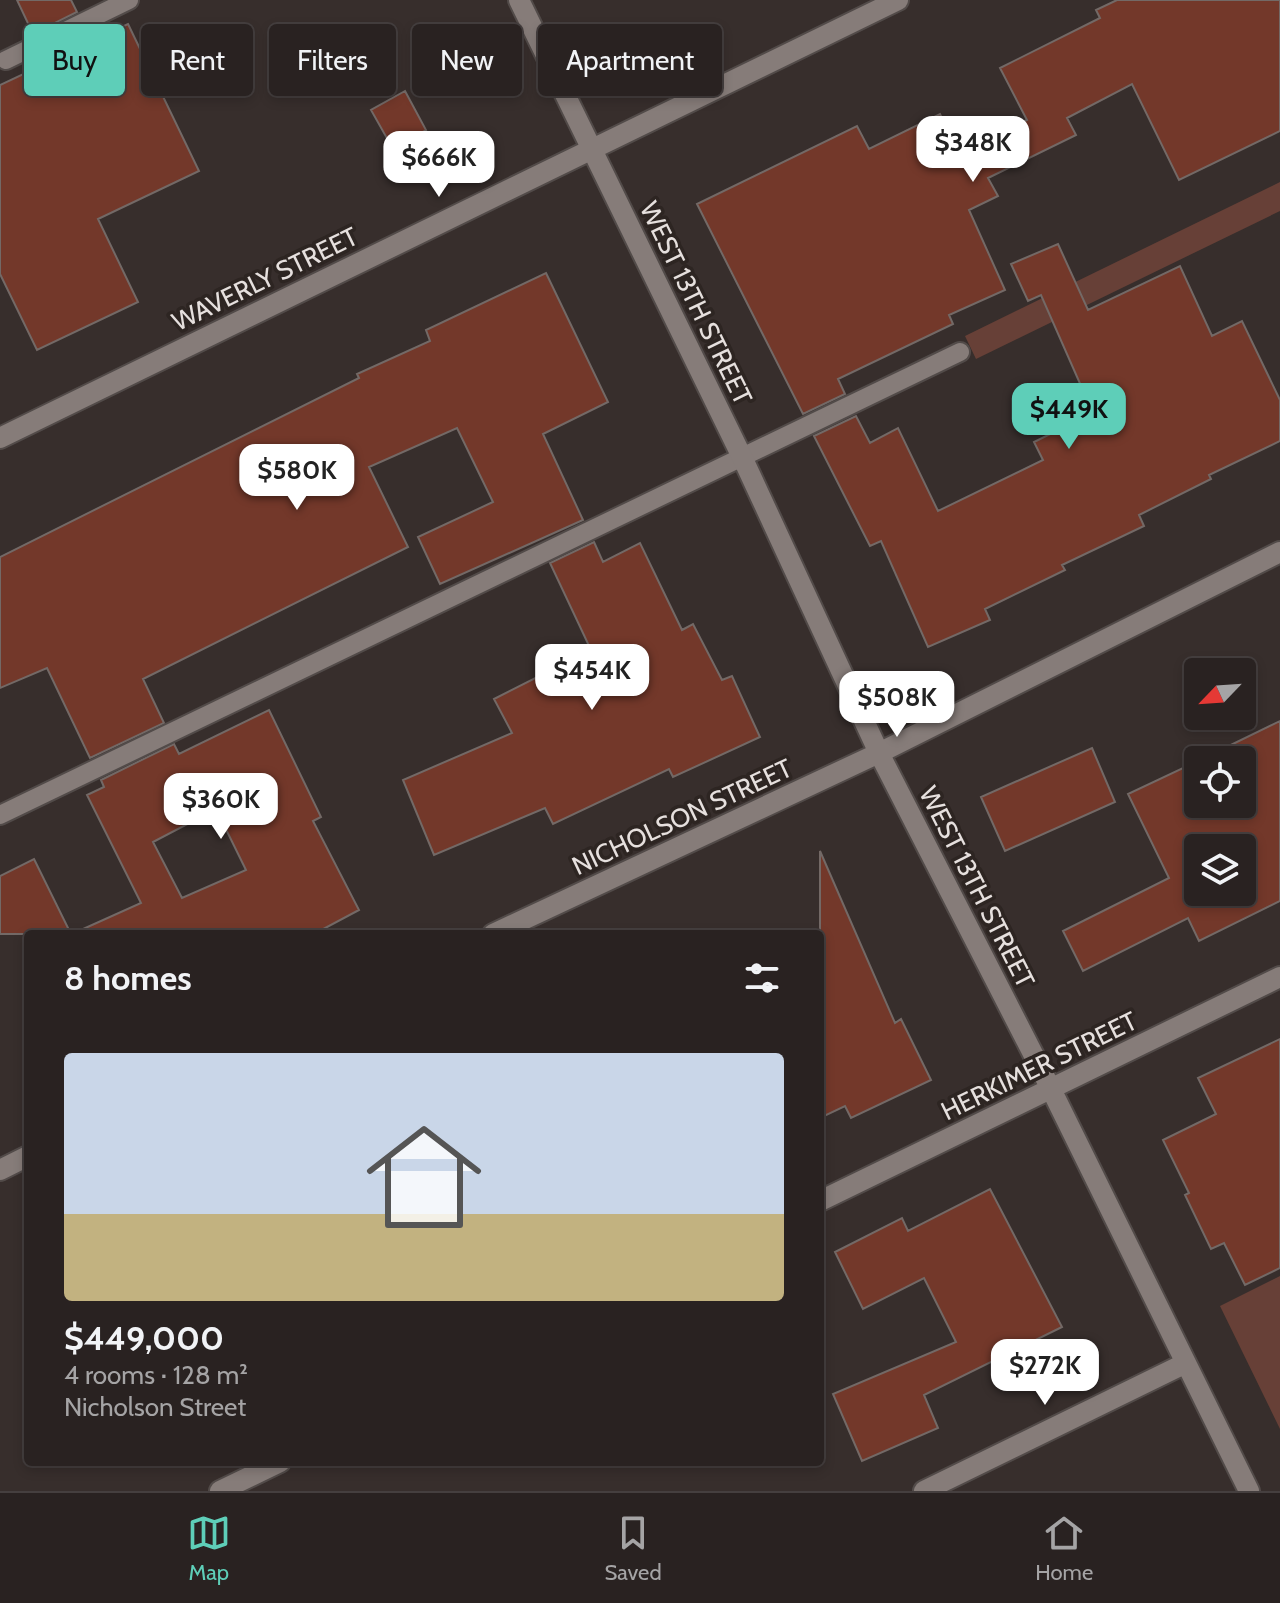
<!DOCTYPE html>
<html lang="en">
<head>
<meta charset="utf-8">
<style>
  :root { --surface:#292221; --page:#312a2a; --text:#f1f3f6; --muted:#a5a4a5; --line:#453f3f; --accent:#5eceb8 }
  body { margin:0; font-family:Cabin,sans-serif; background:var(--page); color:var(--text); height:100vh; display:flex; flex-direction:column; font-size:30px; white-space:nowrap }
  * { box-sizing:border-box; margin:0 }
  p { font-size:26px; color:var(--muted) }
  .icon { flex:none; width:44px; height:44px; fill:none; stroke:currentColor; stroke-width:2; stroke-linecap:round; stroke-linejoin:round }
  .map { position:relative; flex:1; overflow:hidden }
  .drawer { position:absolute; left:24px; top:930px; width:800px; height:536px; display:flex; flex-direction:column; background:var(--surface); border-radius:8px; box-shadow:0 4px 12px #0003,0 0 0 2px var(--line) }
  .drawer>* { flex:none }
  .top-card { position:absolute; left:24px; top:24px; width:800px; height:72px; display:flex; gap:16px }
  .needle { width:52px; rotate:245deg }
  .controls { position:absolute; left:1184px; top:658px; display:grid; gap:16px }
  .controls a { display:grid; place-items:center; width:72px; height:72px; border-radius:8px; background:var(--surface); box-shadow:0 4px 12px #0003,0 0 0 2px var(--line); font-size:40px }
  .price { position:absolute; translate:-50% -68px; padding:0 18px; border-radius:16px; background:#fff; color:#222; font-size:26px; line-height:52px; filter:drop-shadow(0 2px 4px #0008) }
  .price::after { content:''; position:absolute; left:50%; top:48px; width:24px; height:18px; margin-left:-12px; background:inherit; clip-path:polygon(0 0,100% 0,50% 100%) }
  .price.selected { background:var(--accent); color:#111 }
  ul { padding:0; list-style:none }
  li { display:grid; align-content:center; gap:16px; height:424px; padding:0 40px }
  li span { display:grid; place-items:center; height:248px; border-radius:8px; color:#555 }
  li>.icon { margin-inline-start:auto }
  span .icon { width:144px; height:144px; fill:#fffc; stroke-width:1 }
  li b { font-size:34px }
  h2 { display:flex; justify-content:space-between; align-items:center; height:96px; padding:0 40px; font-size:34px }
  .pill { padding:0 28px; border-radius:8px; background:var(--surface); box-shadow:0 4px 12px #0003,0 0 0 2px var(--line); font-size:28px; line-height:72px }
  .pill.selected { background:var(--accent); color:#111 }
  .menu { display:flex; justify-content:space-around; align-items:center; height:112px; border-top:2px solid var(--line); background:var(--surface); font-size:22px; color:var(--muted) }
  .menu a { display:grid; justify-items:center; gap:4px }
  .menu .selected { color:var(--accent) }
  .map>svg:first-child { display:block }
  .green { fill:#674037 }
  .building { fill:#73382a; stroke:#736966; stroke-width:2; fill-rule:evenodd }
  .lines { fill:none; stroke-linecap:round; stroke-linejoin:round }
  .service-casing { stroke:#524b49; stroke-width:22 }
  .minor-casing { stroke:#524b49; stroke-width:24 }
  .service { stroke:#867c79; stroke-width:18 }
  .minor { stroke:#867c79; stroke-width:20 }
  .labels { text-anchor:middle; stroke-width:7; stroke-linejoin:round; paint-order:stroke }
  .street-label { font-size:26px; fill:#e6e0de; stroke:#2d2522 }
</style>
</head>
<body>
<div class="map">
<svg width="1280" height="1491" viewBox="0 0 1280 1491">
  <rect width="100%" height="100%" fill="#372e2c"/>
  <path class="green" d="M1280,182V211L976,359L965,336Z
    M1280,1276V1429L1220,1306Z"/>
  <path class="building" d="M17,0H71L77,12L33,34Z
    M1117,0H1280V131L1179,180L1132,84L1067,118L1076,135L988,178L998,196L969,210L1005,290L949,315L953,324L838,379L845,394L803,414L697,204L857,126L869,149L940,114L958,152L1027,120L1000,68L1100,18L1096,10Z
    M128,24L199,171L98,219L138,302L37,350L0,274V85L47,63L43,55L88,34L91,41Z
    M405,91L426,130L393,149L371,110Z
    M1058,244L1088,310L1180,266L1212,336L1242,321L1280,400V441L1209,475L1211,479L1139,515L1144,526L1062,565L1065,570L985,609L990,620L928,647L881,541L870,546L814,436L856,416L870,443L898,428L938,511L1043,460L1034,442L1093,413L1041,295L1028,301L1011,264Z
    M546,273L608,402L543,434L583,520L440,584L418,537L493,502L457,428L369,467L408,547L143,679L164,723L90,758L47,668L0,688V557L359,378L357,374L430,341L426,330Z
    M594,542L603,562L640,543L682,630L693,624L722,680L732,676L760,737L673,777L669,769L553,824L545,808L434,855L403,780L512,733L494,699L591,650L550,563Z
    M269,710L321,817L313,821L359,910L314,934H72L141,903L87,795L104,787L101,780L174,744L179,754ZM216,809L246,870L182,898L153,842Z
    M1280,721V901L1199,941L1188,918L1083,971L1063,931L1169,878L1128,794L1198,761V804H1242V760H1200ZM1198,848H1242V892H1198Z
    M1092,748L1115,802L1005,851L981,797Z
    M820,851L895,1023L901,1019L931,1080L851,1118L845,1106L820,1118Z
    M34,859L71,934H0V876Z
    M1280,1039V1268L1245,1285L1224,1243L1211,1249L1185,1195L1189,1193L1163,1140L1216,1114L1198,1078Z
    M990,1189L1062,1327L924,1395L938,1428L862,1461L833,1394L956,1342L924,1278L863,1309L835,1252L902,1218L908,1231Z"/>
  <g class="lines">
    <defs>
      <path id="service" d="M6,60L129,0
        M0,815L960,352"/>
      <path id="minor" d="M519,0L743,459L879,753L1051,1089L1249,1491
        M0,438L898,0
        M493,934L879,753L1280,552
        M0,1170L28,1156
        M820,1201L1280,977
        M220,1491L280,1462
        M924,1491L1186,1363"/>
    </defs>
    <use href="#service" class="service-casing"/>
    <use href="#minor" class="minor-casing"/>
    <use href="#service" class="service"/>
    <use href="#minor" class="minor"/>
  </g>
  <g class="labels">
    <g class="street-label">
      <text transform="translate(265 279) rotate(-26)" y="9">WAVERLY STREET</text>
      <text transform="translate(696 303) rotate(64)" y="9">WEST 13TH STREET</text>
      <text transform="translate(682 817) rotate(-25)" y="9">NICHOLSON STREET</text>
      <text transform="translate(977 887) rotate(63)" y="9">WEST 13TH STREET</text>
      <text transform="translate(1039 1066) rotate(-26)" y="9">HERKIMER STREET</text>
    </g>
  </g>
</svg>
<div class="controls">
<a><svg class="needle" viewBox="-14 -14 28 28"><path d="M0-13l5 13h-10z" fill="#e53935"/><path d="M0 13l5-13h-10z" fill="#a5a4a5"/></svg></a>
<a><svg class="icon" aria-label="locate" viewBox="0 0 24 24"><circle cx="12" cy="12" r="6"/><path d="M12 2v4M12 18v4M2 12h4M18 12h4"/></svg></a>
<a><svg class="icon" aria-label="layers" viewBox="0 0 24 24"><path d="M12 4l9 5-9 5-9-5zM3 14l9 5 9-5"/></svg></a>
</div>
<b class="price" style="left:973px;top:184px">$348K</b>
<b class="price" style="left:439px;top:199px">$666K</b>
<b class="price selected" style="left:1069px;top:451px">$449K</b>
<b class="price" style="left:297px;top:512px">$580K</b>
<b class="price" style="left:592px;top:712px">$454K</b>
<b class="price" style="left:897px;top:739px">$508K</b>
<b class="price" style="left:221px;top:841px">$360K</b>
<b class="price" style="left:1045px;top:1407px">$272K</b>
<div class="top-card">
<a class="pill selected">Buy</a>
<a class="pill">Rent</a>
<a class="pill">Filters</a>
<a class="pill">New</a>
<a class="pill">Apartment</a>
</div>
<section class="drawer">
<h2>8 homes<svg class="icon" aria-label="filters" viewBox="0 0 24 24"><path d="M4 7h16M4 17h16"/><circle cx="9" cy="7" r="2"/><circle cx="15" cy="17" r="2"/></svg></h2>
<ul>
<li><span style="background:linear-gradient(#c9d6e8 65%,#c2b280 0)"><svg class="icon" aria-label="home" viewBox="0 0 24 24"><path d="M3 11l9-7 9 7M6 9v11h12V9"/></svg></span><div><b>$449,000</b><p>4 rooms · 128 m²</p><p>Nicholson Street</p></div></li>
</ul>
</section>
</div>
<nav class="menu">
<a class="selected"><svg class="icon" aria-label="map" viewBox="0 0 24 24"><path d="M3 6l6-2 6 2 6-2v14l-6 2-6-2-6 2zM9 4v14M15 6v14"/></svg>Map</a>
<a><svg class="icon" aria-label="saved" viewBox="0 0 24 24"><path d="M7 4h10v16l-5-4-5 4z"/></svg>Saved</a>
<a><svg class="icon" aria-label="home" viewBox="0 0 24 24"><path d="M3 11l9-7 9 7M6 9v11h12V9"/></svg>Home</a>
</nav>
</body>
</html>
